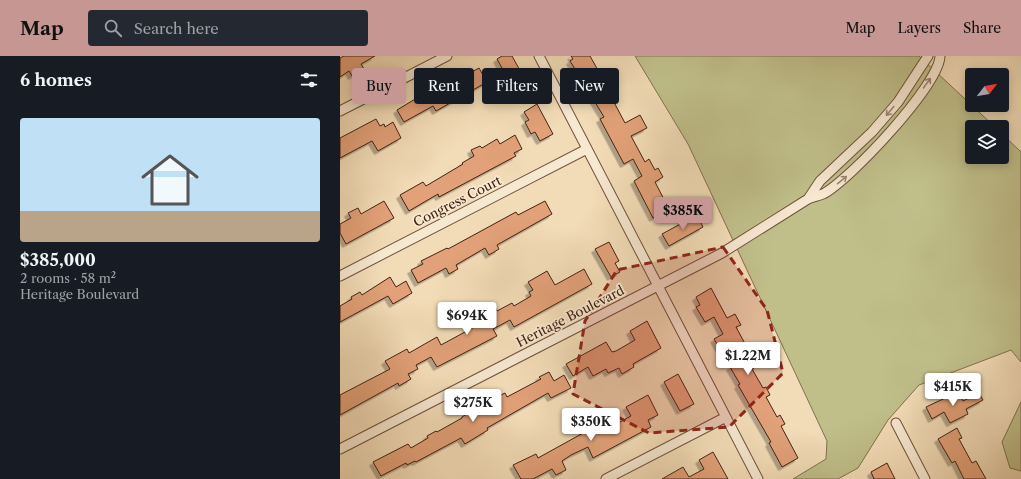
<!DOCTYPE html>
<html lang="en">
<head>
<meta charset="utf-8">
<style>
  :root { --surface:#171b24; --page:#242831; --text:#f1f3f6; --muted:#9ea1a6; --accent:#c59692 }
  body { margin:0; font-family:"Libre Caslon Text",serif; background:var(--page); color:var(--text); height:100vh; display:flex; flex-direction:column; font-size:15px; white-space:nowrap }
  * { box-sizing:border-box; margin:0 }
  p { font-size:13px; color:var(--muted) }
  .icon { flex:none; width:22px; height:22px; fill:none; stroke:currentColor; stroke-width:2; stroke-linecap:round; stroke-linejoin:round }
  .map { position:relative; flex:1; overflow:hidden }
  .details { display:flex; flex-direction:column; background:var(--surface); width:340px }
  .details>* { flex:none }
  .guide { position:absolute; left:12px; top:12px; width:380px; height:36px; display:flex; gap:8px }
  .needle { width:26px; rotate:59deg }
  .fabs { position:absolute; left:625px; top:12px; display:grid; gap:8px }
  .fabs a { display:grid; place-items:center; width:44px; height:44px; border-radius:4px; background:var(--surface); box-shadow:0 2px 10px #0003; font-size:20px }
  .price { position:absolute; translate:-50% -34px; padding:0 9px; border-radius:4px; background:#fff; color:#222; font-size:13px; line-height:26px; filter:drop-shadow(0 1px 2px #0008) }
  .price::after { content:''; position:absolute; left:50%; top:24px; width:12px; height:9px; margin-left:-6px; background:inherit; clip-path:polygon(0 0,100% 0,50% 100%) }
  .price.on { background:var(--accent); color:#111 }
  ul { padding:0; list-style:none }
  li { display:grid; align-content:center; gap:8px; height:212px; padding:0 20px }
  li span { display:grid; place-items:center; height:124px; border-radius:4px; color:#555 }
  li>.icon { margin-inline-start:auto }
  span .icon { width:72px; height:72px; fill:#fffc; stroke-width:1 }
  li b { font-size:17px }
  h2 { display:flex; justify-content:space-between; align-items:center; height:48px; padding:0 20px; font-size:17px }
  .chip { padding:0 14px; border-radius:4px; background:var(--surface); box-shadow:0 2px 10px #0003; font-size:14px; line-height:36px }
  .chip.on { background:var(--accent); color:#111 }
  header { display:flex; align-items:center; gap:24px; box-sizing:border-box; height:56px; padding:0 20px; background:var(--accent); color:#111 }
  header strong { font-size:19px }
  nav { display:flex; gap:22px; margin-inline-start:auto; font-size:14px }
  .search { width:280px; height:36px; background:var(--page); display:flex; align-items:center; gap:10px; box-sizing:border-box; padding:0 14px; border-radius:4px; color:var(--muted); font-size:15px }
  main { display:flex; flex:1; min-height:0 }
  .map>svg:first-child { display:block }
  .green { fill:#c0bf8a; stroke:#82704e }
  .building { fill:#e2a178; stroke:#442112; filter:url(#shadow) }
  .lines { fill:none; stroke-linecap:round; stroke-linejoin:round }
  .minor-casing { stroke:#70503b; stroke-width:11 }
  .minor { stroke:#f7e8d0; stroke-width:9 }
  .oneway { stroke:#9e8471 }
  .marked { fill:#8f2418; fill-opacity:0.2; stroke:#8f2418; stroke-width:3; stroke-dasharray:8 5; stroke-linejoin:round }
  .labels { text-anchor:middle; stroke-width:3.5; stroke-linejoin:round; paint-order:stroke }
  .street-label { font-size:13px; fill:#442112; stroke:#f7e8d0 }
</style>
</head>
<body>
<header>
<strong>Map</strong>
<div class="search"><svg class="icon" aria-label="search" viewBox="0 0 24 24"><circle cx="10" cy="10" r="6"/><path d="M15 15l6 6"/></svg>Search here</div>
<nav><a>Map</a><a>Layers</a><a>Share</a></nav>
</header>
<main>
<section class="details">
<h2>6 homes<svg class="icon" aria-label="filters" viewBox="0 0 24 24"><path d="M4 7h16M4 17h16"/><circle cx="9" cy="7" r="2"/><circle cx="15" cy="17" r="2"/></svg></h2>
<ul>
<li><span style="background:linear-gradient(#bfe0f5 75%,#b9a48a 0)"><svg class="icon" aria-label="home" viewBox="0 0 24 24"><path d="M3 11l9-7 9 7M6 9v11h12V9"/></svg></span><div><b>$385,000</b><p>2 rooms · 58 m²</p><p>Heritage Boulevard</p></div></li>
</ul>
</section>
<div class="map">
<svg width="681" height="423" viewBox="0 0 681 423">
  <defs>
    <filter id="shadow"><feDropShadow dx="-3.5" dy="3.5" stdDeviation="0" flood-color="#0004"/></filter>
  </defs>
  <rect width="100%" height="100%" fill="#f2dcb7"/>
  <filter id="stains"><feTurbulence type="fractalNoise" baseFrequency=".005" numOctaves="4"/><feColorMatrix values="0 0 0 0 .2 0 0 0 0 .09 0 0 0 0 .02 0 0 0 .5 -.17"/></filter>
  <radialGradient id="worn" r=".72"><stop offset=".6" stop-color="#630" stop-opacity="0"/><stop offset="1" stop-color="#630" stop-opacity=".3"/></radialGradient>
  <path class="green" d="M295,0H579L655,71H632V101H662V78L681,96V306L671,294L579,329L548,364L518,412L498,423H453L486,403L487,385L348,88Z
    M681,346V415L670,412L662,386Z"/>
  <path class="building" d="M4,0H35L21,8L24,13L12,20L9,15L0,21V2Z
    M162,0H172L188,29L175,36L157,3Z
    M231,0H250L264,25L268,23L273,32L268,35L285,67L300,59L307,72L291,80L305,106L309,103L315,114L318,112L323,121L315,126L329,153L313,162L294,125L302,120L293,103L284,108L260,63L264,61L230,5L233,3Z
    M139,12L147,26L96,55L93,50L64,66L57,54L100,28L103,32Z
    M197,48L213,78L200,85L195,76L191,78L185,66L189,64L184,56Z
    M36,63L40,70L44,68L45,71L53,66L61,82L38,95L32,85L0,102V82Z
    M175,79L182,93L174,97L176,100L99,141L98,138L69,155L60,139L83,126L86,130L123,108L122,107L134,100L131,94L140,90L142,92L157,83L160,88Z
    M44,145L54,162L6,188L0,177V168L11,162L8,157L18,152L21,158Z
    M205,145L212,158L157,189L159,193L149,199L145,192L116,209L118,213L109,218L106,212L78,227L71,214L83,208L81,205L107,192L108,193L176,156L178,159Z
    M357,159L363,171L329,190L322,178Z
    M269,186L279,205L275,207L280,216L271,221L255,193Z
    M244,213L252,228L174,271L170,264L153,273L157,280L97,311L91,301L76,309L78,313L68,318L71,323L59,330L58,327L0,359V339L50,313L45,305L67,293L69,297L97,281L101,289L136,270L131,261L154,249L157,255L172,247L174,250L191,240L189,236L193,234L188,226L207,215L215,229Z
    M50,221L56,231L66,225L72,237L53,248L48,240L0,266V250L12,243L11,241L20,236L22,239Z
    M371,232L387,262L395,258L401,269L396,271L417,310L412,313L423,332L426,331L430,339L426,341L437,361L440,359L445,368L441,370L458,402L442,411L429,387L431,386L398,329L400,328L390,311L399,306L389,288L380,293L374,283L383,278L374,261L365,266L356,251L360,249L356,241Z
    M307,265L321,292L293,308L294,311L282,318L279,312L268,317L266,313L253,320L248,311L233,320L226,308L266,286L272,296L276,295L295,284L290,275Z
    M209,316L214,325L224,319L231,332L211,342L208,337L147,372L148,374L125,388L121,382L76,406L75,405L67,409L66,407L41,420L33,406L68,388L71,392L88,382L87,380L96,375L97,376L122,362V361L136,352L137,354L152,347L151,344L165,337L167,341L201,323L199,321Z
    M338,318L354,348L340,355L324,326Z
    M618,336L623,345L639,337L643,344L626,353L628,358L610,367L604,356L592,363L586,351Z
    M308,339L318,359L308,364L311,371L253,402L248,391L231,399L222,405L226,414L216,419L212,413L193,423H181L173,409L196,398L198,402L254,371L258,378L291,360L286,351Z
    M617,372L622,382L619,383L632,407L636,405L646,423H624L615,405L612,407L598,383Z
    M373,396L388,423H322L343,411L349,421L364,413L359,404Z
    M547,407L555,423H534L531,416Z"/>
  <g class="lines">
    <defs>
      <path id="minor" d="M199,0L418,423
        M0,55L107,0
        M468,143L480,125L532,76L558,46L588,0
        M0,220L247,93
        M556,367L585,423
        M0,393L382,197L468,143C473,141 478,140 483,138C510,124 599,29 600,0
        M266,423L386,361"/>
    </defs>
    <use href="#minor" class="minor-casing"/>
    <use href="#minor" class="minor"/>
  </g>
  <defs><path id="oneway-shaft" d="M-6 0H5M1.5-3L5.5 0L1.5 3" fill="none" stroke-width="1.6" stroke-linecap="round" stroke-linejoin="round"/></defs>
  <g class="oneway">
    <use href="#oneway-shaft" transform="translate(587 27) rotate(-54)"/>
    <use href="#oneway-shaft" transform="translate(550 55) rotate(130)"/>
    <use href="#oneway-shaft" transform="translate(502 124) rotate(-39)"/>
  </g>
  <path class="marked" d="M383,191L427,254L443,317L389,371L309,377L233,338L245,265L277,214Z"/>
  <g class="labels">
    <g class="street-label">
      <text transform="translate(117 145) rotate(-27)" y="5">Congress Court</text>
      <text transform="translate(230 260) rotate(-27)" y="5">Heritage Boulevard</text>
    </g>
  </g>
  <rect width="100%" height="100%" filter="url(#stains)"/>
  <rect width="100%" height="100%" fill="url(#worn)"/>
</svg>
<div class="fabs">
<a><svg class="needle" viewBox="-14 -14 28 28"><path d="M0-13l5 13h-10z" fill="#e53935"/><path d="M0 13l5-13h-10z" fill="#9ea1a6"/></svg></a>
<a><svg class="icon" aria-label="layers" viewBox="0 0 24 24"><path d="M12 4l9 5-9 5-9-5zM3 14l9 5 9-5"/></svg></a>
</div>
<b class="price on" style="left:343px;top:175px">$385K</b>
<b class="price" style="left:127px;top:280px">$694K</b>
<b class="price" style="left:408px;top:320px">$1.22M</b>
<b class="price" style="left:613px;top:351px">$415K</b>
<b class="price" style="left:133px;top:367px">$275K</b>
<b class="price" style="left:251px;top:386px">$350K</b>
<div class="guide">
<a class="chip on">Buy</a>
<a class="chip">Rent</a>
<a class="chip">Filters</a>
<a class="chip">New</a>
</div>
</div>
</main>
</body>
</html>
